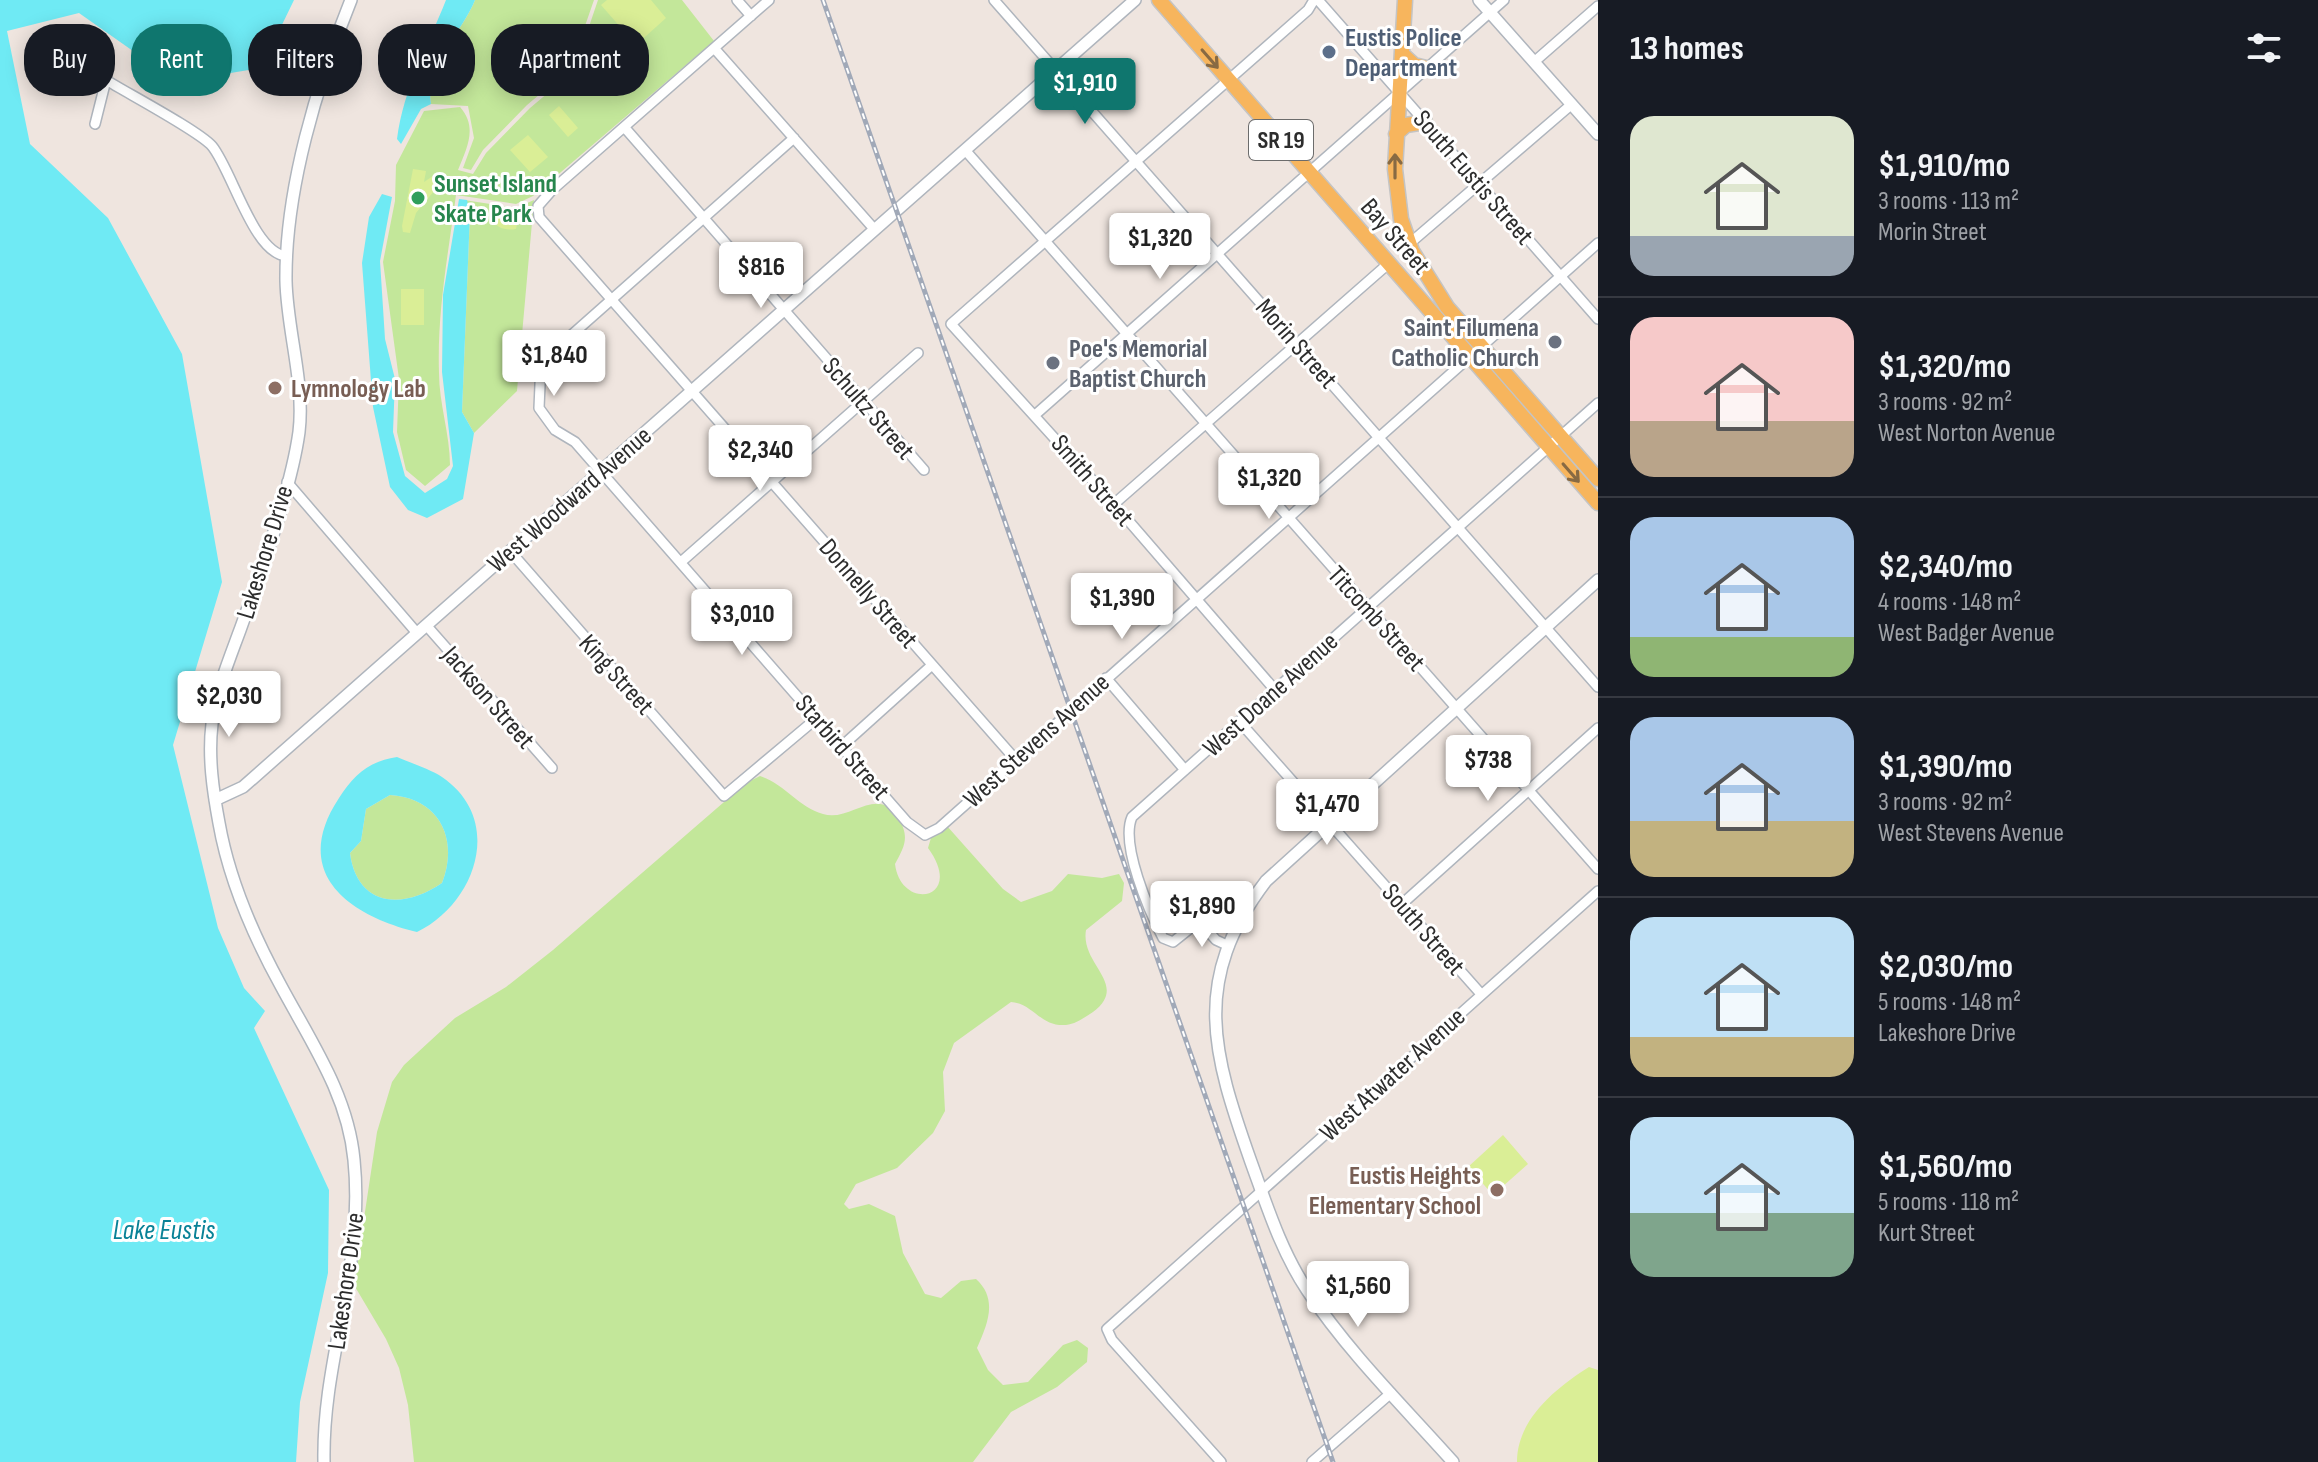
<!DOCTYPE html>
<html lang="en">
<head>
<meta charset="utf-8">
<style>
  :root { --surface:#171b24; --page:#242831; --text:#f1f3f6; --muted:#9ea1a6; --line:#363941; --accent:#0f766e }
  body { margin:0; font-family:"Sofia Sans Condensed",sans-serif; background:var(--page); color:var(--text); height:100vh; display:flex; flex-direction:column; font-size:30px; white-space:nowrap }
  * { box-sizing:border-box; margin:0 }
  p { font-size:26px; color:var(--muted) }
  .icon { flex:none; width:44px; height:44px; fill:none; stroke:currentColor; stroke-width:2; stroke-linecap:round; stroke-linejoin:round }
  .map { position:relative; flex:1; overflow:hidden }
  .drawer { display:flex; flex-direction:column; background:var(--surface); width:720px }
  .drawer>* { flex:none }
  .banner { position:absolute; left:24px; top:24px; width:760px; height:72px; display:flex; gap:16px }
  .price { position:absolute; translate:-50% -68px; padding:0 18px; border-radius:8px; background:#fff; color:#222; font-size:26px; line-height:52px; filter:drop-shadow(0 2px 4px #0008) }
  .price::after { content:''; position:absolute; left:50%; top:48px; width:24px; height:18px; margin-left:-12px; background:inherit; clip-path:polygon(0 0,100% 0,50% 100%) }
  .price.active { background:var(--accent); color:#fff }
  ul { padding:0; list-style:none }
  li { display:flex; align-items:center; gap:24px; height:200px; padding:0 32px }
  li+li { border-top:2px solid var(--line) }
  li span { display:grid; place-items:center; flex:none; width:224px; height:160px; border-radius:24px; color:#555 }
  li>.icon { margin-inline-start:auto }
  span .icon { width:96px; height:96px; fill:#fffc; stroke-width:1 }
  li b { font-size:34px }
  h2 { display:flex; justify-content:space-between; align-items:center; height:96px; padding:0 32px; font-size:34px }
  .chip { padding:0 28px; border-radius:32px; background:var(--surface); box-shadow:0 4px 20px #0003; font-size:28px; line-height:72px }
  .chip.active { background:var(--accent); color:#fff }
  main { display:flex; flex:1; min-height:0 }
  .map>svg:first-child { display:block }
  .green { fill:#c3e79a }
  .pitch { fill:#daee96 }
  .water { fill:#6feaf4; fill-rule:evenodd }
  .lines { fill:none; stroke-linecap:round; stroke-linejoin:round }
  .minor-casing { stroke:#afb5bd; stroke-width:12 }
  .tertiary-casing { stroke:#afb5bd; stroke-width:14 }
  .primary-casing { stroke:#c4c4c4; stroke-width:17 }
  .minor { stroke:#fff; stroke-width:9 }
  .tertiary { stroke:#fff; stroke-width:11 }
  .primary { stroke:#f7b55d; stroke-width:14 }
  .rail-casing { stroke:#a1a9b8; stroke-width:5 }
  .rail { stroke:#fff; stroke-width:2; stroke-dasharray:6; stroke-linecap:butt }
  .oneway { stroke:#886a43 }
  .service-dot { fill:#5c6f8a; stroke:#fff; stroke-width:3 }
  .leisure-dot { fill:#2e9e5b; stroke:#fff; stroke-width:3 }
  .worship-dot { fill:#6b7280; stroke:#fff; stroke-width:3 }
  .education-dot { fill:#8d6e63; stroke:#fff; stroke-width:3 }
  .labels { text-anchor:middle; stroke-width:6; stroke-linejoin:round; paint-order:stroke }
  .shield { fill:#fff; stroke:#6c6c6c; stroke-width:2 }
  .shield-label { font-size:24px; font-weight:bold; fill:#2d2d2d }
  .service-label { font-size:26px; font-weight:bold; fill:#4e5e75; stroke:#fff; text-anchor:start }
  .street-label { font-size:26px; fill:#2d2d2d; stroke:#fff }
  .leisure-label { font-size:26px; font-weight:bold; fill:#27864d; stroke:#fff; text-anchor:start }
  .worship-label { font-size:26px; font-weight:bold; fill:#5b616d; stroke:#fff; text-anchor:end }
  .education-label { font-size:26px; font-weight:bold; fill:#785e54; stroke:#fff; text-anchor:start }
  .water-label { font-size:28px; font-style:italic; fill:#098297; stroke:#fff }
</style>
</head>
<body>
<main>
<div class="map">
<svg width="1598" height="1462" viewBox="0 0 1598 1462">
  <rect width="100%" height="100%" fill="#efe5df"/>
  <path class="green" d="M475,0H594L570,69L527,105L483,150L471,170L463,168L474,138L468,106L431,104C424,66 462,33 475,0Z
    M598,0H682L714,41L533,196L516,204L456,195C448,255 437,312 439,373C439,404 450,434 450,465L425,486L406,470L397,432L399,379L383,262L395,201L396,165L424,111L460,107C478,127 467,148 458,170L473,174L486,153L530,108L574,71Z
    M464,200L516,208L534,200L517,391L474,433L462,412L470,213Z
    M760,776C785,784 798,807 823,814C850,823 878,783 899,819C910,838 904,847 895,864C901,912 966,900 928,848L933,831L947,826L1003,889L1021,902L1052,891L1068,874L1102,878L1119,874L1124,883L1122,901L1086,930C1080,965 1130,984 1093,1012C1085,1017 1076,1024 1066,1025C1040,1027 1033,1003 1011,1002L954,1043L943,1072L945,1111L933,1133L897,1168L856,1184L844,1204L849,1209L869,1204L895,1216L903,1253L925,1294L941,1298L961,1281L976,1279C998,1299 988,1323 977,1348L988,1370L1003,1385L1028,1382L1063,1345L1077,1340L1088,1348L1087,1362L1057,1387L1011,1412L973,1462H414L408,1405L399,1368L386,1339L354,1285L377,1132L392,1082L404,1065L455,1018L506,987L553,950L746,783Z
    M390,795C440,798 459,840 442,883C403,910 357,907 350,853L361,841L366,809Z"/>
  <path class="pitch" d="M607,0H651L666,18L636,45L601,5Z
    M559,106L578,128L568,137L549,115Z
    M528,135L548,157L530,172L510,150Z
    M413,169L426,171L424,182L436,174L443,180L416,213L410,233L403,232L402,226Z
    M494,210L508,211L518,220L516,229C506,231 495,228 491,217Z
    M401,289H424V325H401Z
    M1503,1135L1528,1164L1493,1195L1468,1167Z
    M1589,1367L1598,1370V1462H1517C1517,1419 1556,1388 1589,1367Z"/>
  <path class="water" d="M0,0H294L261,68L177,82L79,13L7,31L30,144L108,218L182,354L222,582L173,745L218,928L244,988L265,1011L254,1028L329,1190L328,1273L300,1402L296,1462H0Z
    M446,0H475C462,33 424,66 431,104L421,109L401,144L397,139C404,87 427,48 446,0Z
    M382,194L392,197L380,261L385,339L395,379L393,432L405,476L425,493L447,479L453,466L442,372L443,295L459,199L467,200L470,213L462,412L474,433L463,499L427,518L408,510L390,487L373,407L362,263L369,217Z
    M397,757C411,763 430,769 442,777C505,820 476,903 417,932C347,915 290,872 339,798C354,775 369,761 397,757ZM390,795C440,798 459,840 442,883C403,910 357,907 350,853L361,841L366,809Z"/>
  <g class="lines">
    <defs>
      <path id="minor" d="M737,0L751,16
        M769,0L552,190L538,206L539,217L1015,759
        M994,0L1598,687
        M1318,0L1598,319
        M714,48L875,230
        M99,56L106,80C127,93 199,131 212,146C232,170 254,255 287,256
        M1534,62L1598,6
        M95,124L106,80
        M625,128L924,470
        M794,138L541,362L539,408L555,430L575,442L907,822L925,835L939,828L1598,243
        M965,150L1598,869
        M1409,244L1572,104
        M1035,415L1504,0
        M287,482L417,633
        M1114,504L1388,264
        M510,551L724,796L817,718
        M681,562L918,353
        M426,625L552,768
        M1106,678L1185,770
        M1275,690L1114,504L951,324L1308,10L1314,0
        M1239,721L1481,994
        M842,746L932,665
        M1242,887L1173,942L1163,938C1149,911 1120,844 1132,817L1598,403
        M1402,904L1598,728
        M1199,921L1216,940L1229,946
        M1221,1462L1112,1340L1107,1329L1598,891
        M1312,1462L1391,1393"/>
      <path id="tertiary" d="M1479,0L1598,134
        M215,800L243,787L1135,0
        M324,1462C322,1357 365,1269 354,1160C348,1095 311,1042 281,986C253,935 229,880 219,823C213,791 208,757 212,724C216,691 229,660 240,630C260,574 291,490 299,432C305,383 287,330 286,281C285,190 317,84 351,0
        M1453,1462C1403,1406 1349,1353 1307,1290C1281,1251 1267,1206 1251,1162C1213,1054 1190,981 1266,881L1598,580"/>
      <path id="primary" d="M1159,0L1598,503
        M1405,0L1395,169L1401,219L1412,251L1447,307L1598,479
        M1402,54L1414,65L1426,68
        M1396,134L1406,125L1425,122"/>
    </defs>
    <use href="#minor" class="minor-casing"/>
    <use href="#tertiary" class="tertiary-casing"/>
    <use href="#primary" class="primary-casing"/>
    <use href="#minor" class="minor"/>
    <use href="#tertiary" class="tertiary"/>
    <use href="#primary" class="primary"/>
    <defs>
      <path id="rail" d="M823,0L1333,1462"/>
    </defs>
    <use href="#rail" class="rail-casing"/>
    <use href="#rail" class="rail"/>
  </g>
  <defs><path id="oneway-shaft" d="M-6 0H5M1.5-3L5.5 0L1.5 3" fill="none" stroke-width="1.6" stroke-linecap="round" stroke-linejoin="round" transform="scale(2)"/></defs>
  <g class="oneway">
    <use href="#oneway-shaft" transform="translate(1210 59) rotate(49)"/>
    <use href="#oneway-shaft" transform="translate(1395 166) rotate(-90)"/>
    <use href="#oneway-shaft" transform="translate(1571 473) rotate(49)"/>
  </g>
  <circle class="service-dot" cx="1329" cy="52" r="8"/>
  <circle class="leisure-dot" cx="418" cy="198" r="8"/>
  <g class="worship-dot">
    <circle cx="1555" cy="342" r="8"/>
    <circle cx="1053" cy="363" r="8"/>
  </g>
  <g class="education-dot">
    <circle cx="275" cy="388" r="8"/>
    <circle cx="1497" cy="1190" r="8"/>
  </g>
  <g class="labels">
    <rect class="shield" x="1249" y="120" width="64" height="40" rx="6"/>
    <g class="shield-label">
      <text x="1281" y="148">SR 19</text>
    </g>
    <g class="service-label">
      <text x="1345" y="46">Eustis Police<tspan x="1345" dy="30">Department</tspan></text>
    </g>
    <g class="street-label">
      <text transform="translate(1474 177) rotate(49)" y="9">South Eustis Street</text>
      <text transform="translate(1396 236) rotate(49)" y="9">Bay Street</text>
      <text transform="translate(1297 343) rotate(49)" y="9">Morin Street</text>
      <text transform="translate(869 408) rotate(49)" y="9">Schultz Street</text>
      <text transform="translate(1093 480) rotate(49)" y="9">Smith Street</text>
      <text transform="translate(569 499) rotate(-41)" y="9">West Woodward Avenue</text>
      <text transform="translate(264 552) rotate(-73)" y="9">Lakeshore Drive</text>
      <text transform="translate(869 593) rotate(49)" y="9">Donnelly Street</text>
      <text transform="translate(1377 618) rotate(48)" y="9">Titcomb Street</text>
      <text transform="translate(617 674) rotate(48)" y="9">King Street</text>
      <text transform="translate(1270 694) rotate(-42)" y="9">West Doane Avenue</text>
      <text transform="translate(489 697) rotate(49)" y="9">Jackson Street</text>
      <text transform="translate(1036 740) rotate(-42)" y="9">West Stevens Avenue</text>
      <text transform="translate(843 747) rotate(49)" y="9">Starbird Street</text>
      <text transform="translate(1424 929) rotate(49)" y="9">South Street</text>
      <text transform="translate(1392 1074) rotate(-42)" y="9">West Atwater Avenue</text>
      <text transform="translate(345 1281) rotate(-82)" y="9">Lakeshore Drive</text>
    </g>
    <g class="leisure-label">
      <text x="434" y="192">Sunset Island<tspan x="434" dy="30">Skate Park</tspan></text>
    </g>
    <g class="worship-label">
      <text x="1539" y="336">Saint Filumena<tspan x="1539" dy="30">Catholic Church</tspan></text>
      <text x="1069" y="357" text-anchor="start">Poe's Memorial<tspan x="1069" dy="30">Baptist Church</tspan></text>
    </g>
    <g class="education-label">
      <text x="291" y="397">Lymnology Lab</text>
      <text x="1481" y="1184" text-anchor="end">Eustis Heights<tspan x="1481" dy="30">Elementary School</tspan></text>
    </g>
    <g class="water-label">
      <text x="164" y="1239">Lake Eustis</text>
    </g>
  </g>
</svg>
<b class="price active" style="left:1085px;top:126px">$1,910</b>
<b class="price" style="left:1160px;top:281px">$1,320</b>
<b class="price" style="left:761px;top:310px">$816</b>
<b class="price" style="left:554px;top:398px">$1,840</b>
<b class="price" style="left:760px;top:493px">$2,340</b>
<b class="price" style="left:1269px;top:521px">$1,320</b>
<b class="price" style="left:1122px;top:641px">$1,390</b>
<b class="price" style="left:742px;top:657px">$3,010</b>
<b class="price" style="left:229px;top:739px">$2,030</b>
<b class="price" style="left:1488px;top:803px">$738</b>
<b class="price" style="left:1327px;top:847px">$1,470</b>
<b class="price" style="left:1202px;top:949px">$1,890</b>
<b class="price" style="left:1358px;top:1329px">$1,560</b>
<div class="banner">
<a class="chip">Buy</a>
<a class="chip active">Rent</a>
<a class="chip">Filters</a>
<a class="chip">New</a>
<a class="chip">Apartment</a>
</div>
</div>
<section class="drawer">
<h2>13 homes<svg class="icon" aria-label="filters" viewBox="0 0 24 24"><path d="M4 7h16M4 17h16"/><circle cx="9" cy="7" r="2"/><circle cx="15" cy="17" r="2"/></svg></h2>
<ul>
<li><span style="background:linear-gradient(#dfe7d0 75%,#9aa5b1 0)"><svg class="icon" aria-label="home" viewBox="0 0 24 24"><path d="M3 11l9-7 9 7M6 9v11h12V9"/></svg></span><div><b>$1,910/mo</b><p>3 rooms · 113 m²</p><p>Morin Street</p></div></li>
<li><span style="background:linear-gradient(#f6c9c9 65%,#b9a48a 0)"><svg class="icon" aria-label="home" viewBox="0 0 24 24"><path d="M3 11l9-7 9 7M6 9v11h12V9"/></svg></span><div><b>$1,320/mo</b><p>3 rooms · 92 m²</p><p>West Norton Avenue</p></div></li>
<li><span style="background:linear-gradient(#a9c7e8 75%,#8fb573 0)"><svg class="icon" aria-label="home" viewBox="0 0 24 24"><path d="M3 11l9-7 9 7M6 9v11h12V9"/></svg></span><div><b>$2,340/mo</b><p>4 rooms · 148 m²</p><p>West Badger Avenue</p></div></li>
<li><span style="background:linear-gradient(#a9c7e8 65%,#c2b280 0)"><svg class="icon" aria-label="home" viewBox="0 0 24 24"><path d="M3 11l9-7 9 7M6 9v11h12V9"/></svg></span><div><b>$1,390/mo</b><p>3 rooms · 92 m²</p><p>West Stevens Avenue</p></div></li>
<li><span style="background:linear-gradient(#bfe0f5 75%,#c2b280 0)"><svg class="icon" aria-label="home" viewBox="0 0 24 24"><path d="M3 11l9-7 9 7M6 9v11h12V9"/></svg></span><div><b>$2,030/mo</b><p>5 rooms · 148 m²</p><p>Lakeshore Drive</p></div></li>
<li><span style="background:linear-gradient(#bfe0f5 60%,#7fa58c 0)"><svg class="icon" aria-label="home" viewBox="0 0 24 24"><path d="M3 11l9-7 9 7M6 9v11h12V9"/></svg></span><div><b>$1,560/mo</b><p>5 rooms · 118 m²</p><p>Kurt Street</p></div></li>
</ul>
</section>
</main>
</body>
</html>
